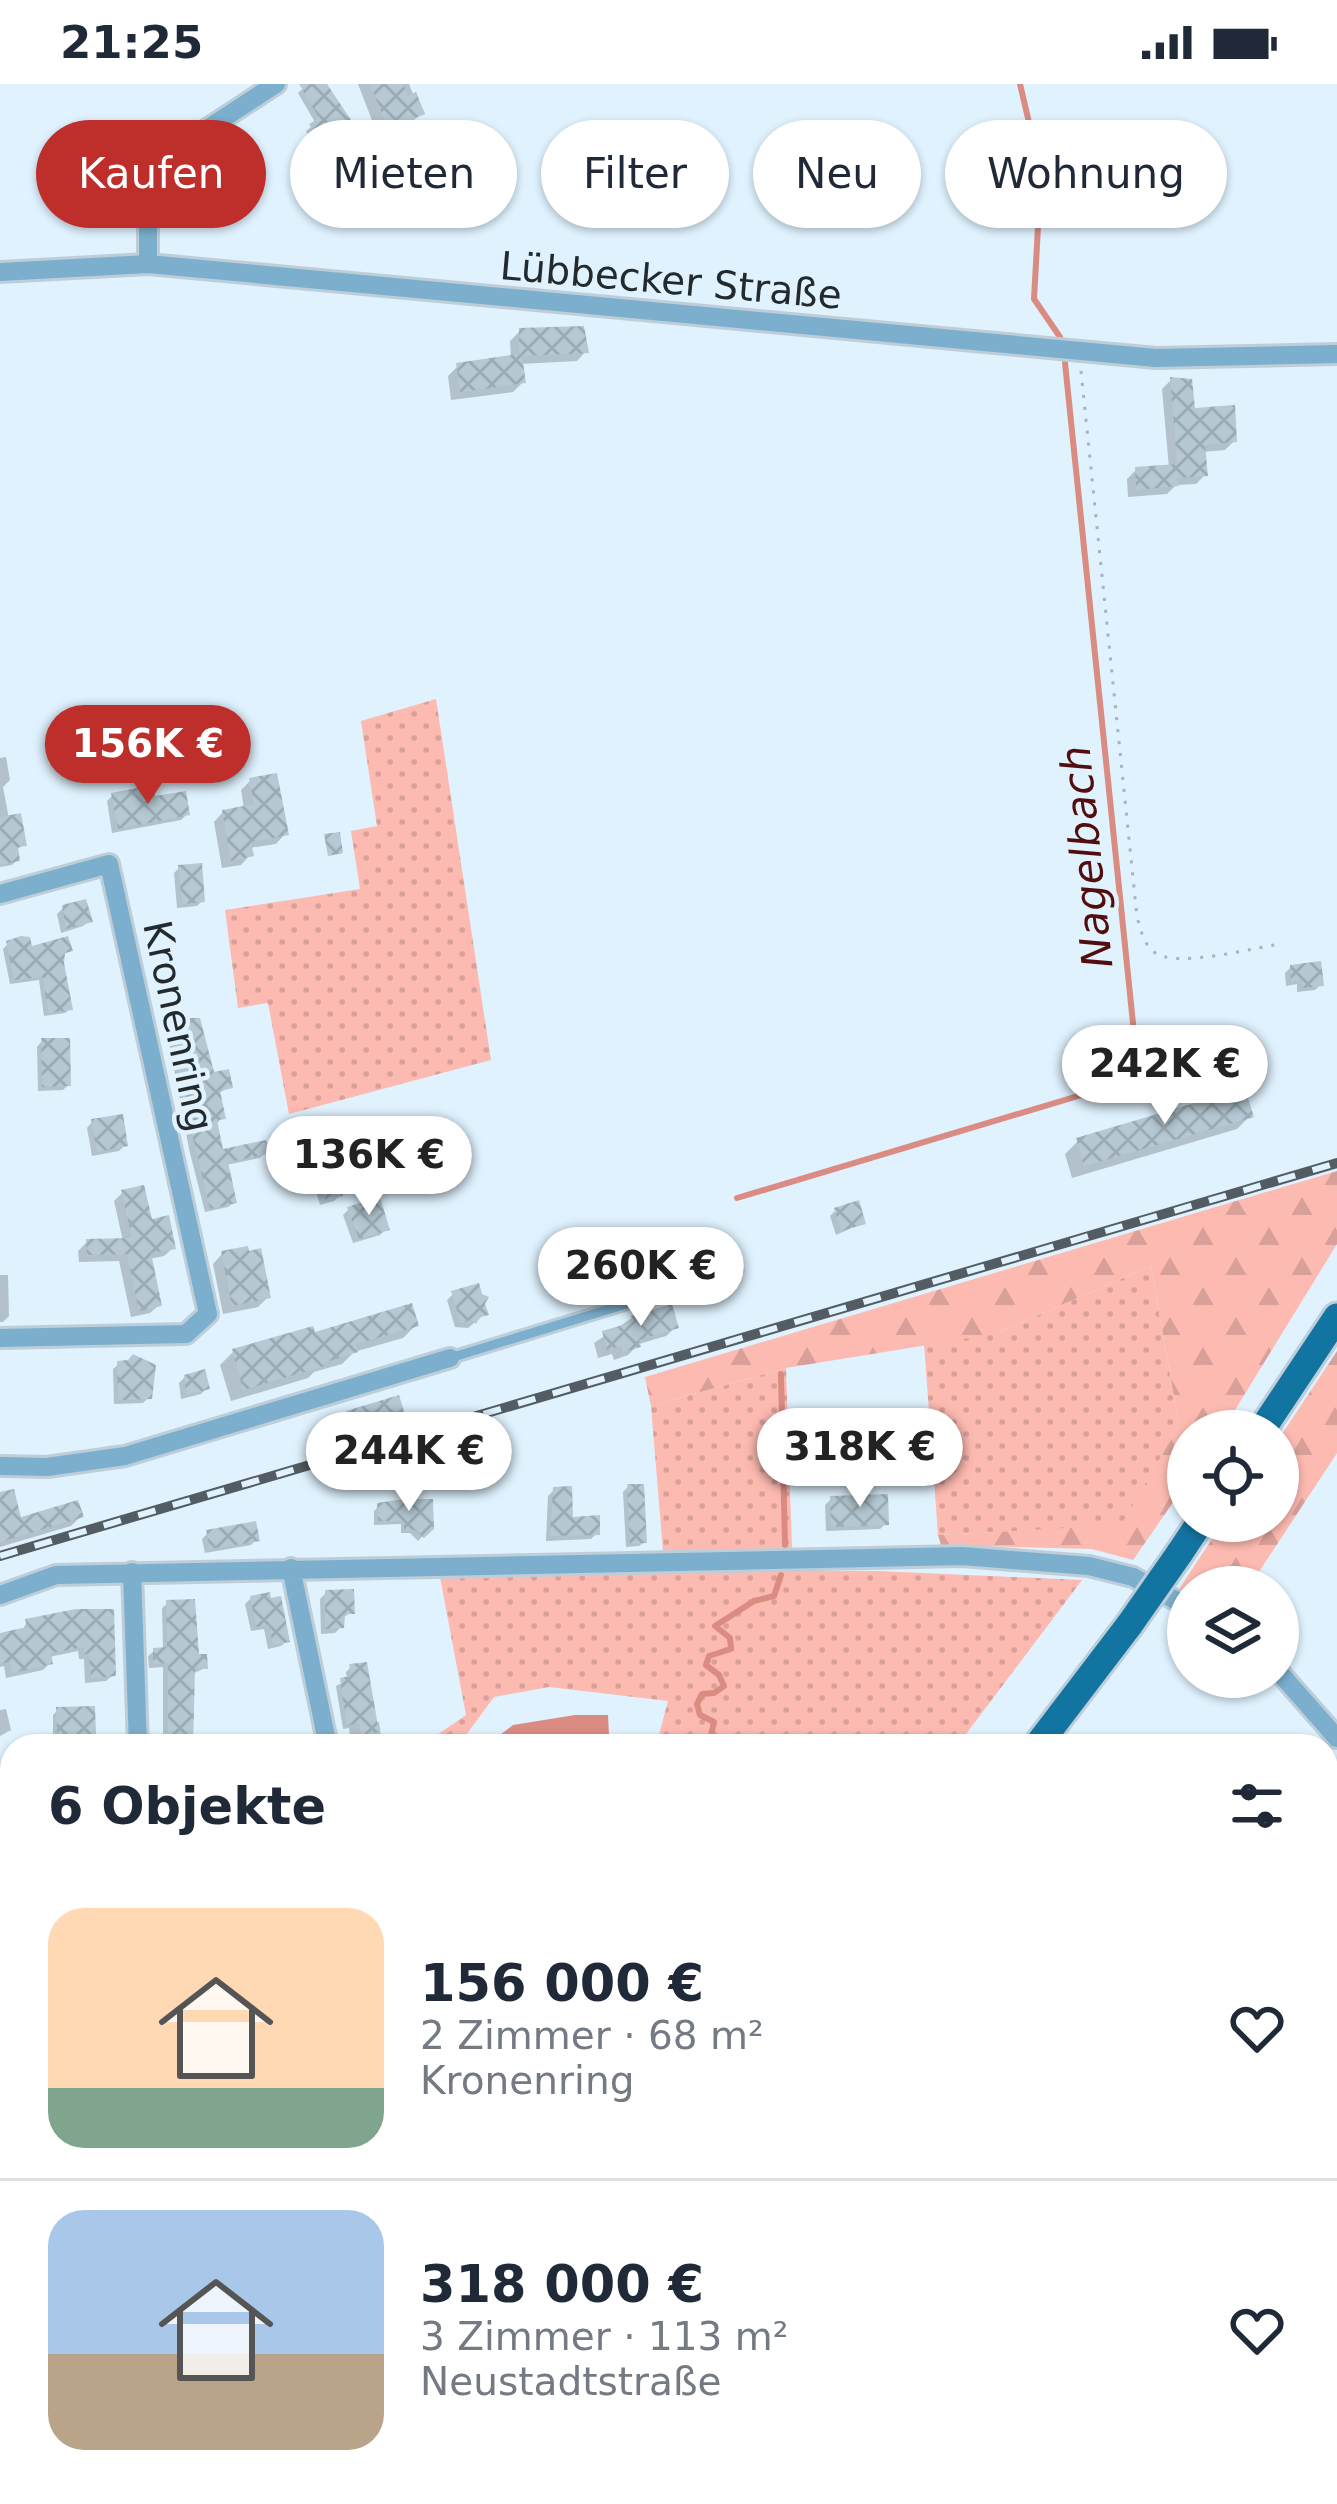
<!DOCTYPE html>
<html lang="de">
<head>
<meta charset="utf-8">
<style>
  :root { --surface:#fff; --page:#f6f6f7; --text:#1f2937; --muted:#747a83; --line:#e0e1e3; --accent:#be2f2b }
  body { margin:0; font-family:"DejaVu Sans",sans-serif; background:var(--page); color:var(--text); height:100vh; display:flex; flex-direction:column; font-size:45px; white-space:nowrap }
  * { box-sizing:border-box; margin:0 }
  p { font-size:39px; color:var(--muted) }
  .icon { flex:none; width:66px; height:66px; fill:none; stroke:currentColor; stroke-width:2; stroke-linecap:round; stroke-linejoin:round }
  .map { position:relative; flex:1; overflow:hidden }
  .side { position:absolute; left:0px; top:1650px; width:1338px; height:771px; display:flex; flex-direction:column; background:var(--surface); border-radius:36px 36px 0 0; box-shadow:0 3px 9px #0004 }
  .side>* { flex:none }
  .banner { position:absolute; left:36px; top:36px; width:1266px; height:108px; display:flex; gap:24px }
  .fabs { position:absolute; left:1167px; top:1326px; display:grid; gap:24px }
  .fabs a { display:grid; place-items:center; width:132px; height:132px; border-radius:50%; background:var(--surface); box-shadow:0 3px 9px #0004; font-size:60px }
  .price { position:absolute; translate:-50% -102px; padding:0 27px; border-radius:42px; background:#fff; color:#222; font-size:39px; line-height:78px; filter:drop-shadow(0 3px 6px #0008) }
  .price::after { content:''; position:absolute; left:50%; top:72px; width:36px; height:27px; margin-left:-18px; background:inherit; clip-path:polygon(0 0,100% 0,50% 100%) }
  .price.active { background:var(--accent); color:#fff }
  ul { padding:0; list-style:none }
  li { display:flex; align-items:center; gap:36px; height:300px; padding:0 48px }
  li+li { border-top:3px solid var(--line) }
  li span { display:grid; place-items:center; flex:none; width:336px; height:240px; border-radius:36px; color:#555 }
  li>.icon { margin-inline-start:auto }
  span .icon { width:144px; height:144px; fill:#fffc; stroke-width:1 }
  li b { font-size:51px }
  h2 { display:flex; justify-content:space-between; align-items:center; height:144px; padding:0 48px; font-size:51px }
  .chip { padding:0 42px; border-radius:54px; background:var(--surface); box-shadow:0 3px 9px #0004; font-size:42px; line-height:108px }
  .chip.active { background:var(--accent); color:#fff }
  .status { display:flex; justify-content:space-between; align-items:center; height:84px; padding:0 60px; background:var(--surface); direction:ltr }
  .status svg { height:33px; fill:currentColor }
  .map>svg:first-child { display:block }
  .grass { fill:url(#grass-dots) }
  .forest { fill:url(#forest-firs) }
  .water { fill:#da8c83 }
  .shadow { fill:#0003 }
  .lines { fill:none; stroke-linecap:round; stroke-linejoin:round }
  .stream { stroke:#da8c83; stroke-width:6 }
  .building { fill:url(#building-cross-hatch) }
  .lane-casing { stroke:#bdced9; stroke-width:15 }
  .street-casing { stroke:#bdced9; stroke-width:24 }
  .secondary-casing { stroke:#bdced9; stroke-width:30 }
  .primary-casing { stroke:#bdced9; stroke-width:33 }
  .path { stroke:#a4b3bd; stroke-width:3; stroke-dasharray:3 9; stroke-linecap:butt }
  .lane { stroke:#7bafcd; stroke-width:9 }
  .street { stroke:#7bafcd; stroke-width:18 }
  .secondary { stroke:#368ebb; stroke-width:24 }
  .primary { stroke:#1274a0; stroke-width:27 }
  .rail-casing { stroke:#525c62; stroke-width:10 }
  .rail { stroke:#dff2fe; stroke-width:6; stroke-dasharray:18; stroke-linecap:butt }
  .primary-bridge-casing { stroke:#bdced9; stroke-width:33; stroke-linecap:butt }
  .primary-bridge { stroke:#1274a0; stroke-width:27 }
  .labels { text-anchor:middle; stroke-width:9; stroke-linejoin:round; paint-order:stroke }
  .street-label { font-size:39px; fill:#232a2e; stroke:#dff2fe }
  .water-label { font-size:42px; font-style:italic; fill:#530d0c; stroke:#dff2fe }
</style>
</head>
<body>
<div class="status"><b>21:25</b><svg viewBox="0 0 49 12"><path d="M0 12V9h3v3zM5 12V6h3v6zM10 12V3h3v9zM15 12V0h3v12zM26 1h20v11H26zM47 4h2v5h-2z"/></svg></div>
<div class="map">
<svg width="1337" height="2420" viewBox="0 0 1337 2420">
  <defs>
    <pattern id="grass-dots" width="8" height="8" patternUnits="userSpaceOnUse" patternTransform="scale(3)"><rect width="8" height="8" fill="#fdbab1"/><path d="M2 2h.1M6 6h.1" fill="none" stroke="#d9a099" stroke-width="1.8" stroke-linecap="round"/></pattern>
    <pattern id="forest-firs" width="22" height="20" patternUnits="userSpaceOnUse" patternTransform="scale(3)"><rect width="22" height="20" fill="#fdbab1"/><path d="M5 1l3.5 6h-7zM16 11l3.5 6h-7z" fill="#d9a099"/></pattern>
    <pattern id="building-cross-hatch" width="8" height="8" patternUnits="userSpaceOnUse" patternTransform="scale(3)"><rect width="8" height="8" fill="#b5c8d3"/><path d="M0 0l8 8M0 8l8-8" fill="none" stroke="#9bacb5"/></pattern>
  </defs>
  <rect width="100%" height="100%" fill="#dff2fe"/>
  <path class="grass" d="M436,615L491,976L289,1030L268,919L238,924L225,826L360,805L351,747L377,742L361,637Z
    M1151,1182L1179,1342L1121,1442L938,1451L924,1259L995,1250Z
    M786,1284L792,1466L663,1467L651,1322Z
    M663,1487H878L1082,1496L957,1662H656L668,1617L549,1603L494,1613L458,1662H433L431,1655L466,1631L440,1493Z
    M504,2409H782L787,2420H509Z"/>
  <path class="forest" d="M1337,1087V1160L1222,1347H1188V1397L1133,1476L1092,1465L941,1461L938,1451L1121,1441L1179,1342L1151,1182L995,1250L786,1284L651,1322L645,1293Z
    M1337,1267V1369L1249,1503H1188V1510L1179,1505L1224,1437H1278V1356Z"/>
  <path class="water" d="M575,1631H608L609,1651L634,1656L632,1662H486L513,1641Z"/>
  <path class="shadow" d="M308,0H323L355,58L323,76L306,47L316,40L298,9Z
    M358,0H409L421,29L412,38L378,52Z
    M520,247L586,267L577,277L520,280L523,298L513,308L451,316L448,292L458,282L511,274L510,257Z
    M1171,296L1192,327L1234,357L1225,366L1203,368L1205,391L1196,400L1176,401L1167,410L1128,413L1127,395L1136,386L1169,384L1162,305Z
    M6,673L10,696L3,703L9,735L24,761L15,766L17,776L12,781L0,783V674Z
    M250,697L285,750L276,760L249,764L250,771L241,781L222,784L214,738L223,728L244,725L241,706Z
    M113,711L152,716L187,730L181,736L112,749L107,717Z
    M179,784L202,817L197,822L177,824L174,789Z
    M63,824L89,837L83,842L61,849L57,830Z
    M8,860L29,865L69,866L62,872L70,925L65,929L44,932L39,896L10,900L3,865Z
    M1291,883L1321,900L1315,906L1297,908V900L1286,902L1285,889Z
    M171,937L212,992L230,1003L217,1010L222,1034L217,1039L221,1069H265L260,1074L226,1081L234,1118L228,1123L205,1128L189,1065L166,942Z
    M42,957L68,1001L63,1006L38,1007L37,963Z
    M1250,1032L1237,1045L1072,1094L1065,1070L1078,1057Z
    M92,1038L125,1061L119,1067L92,1072L87,1044Z
    M319,1092L340,1111L334,1117L320,1121L313,1098Z
    M123,1108L173,1164L164,1172L149,1175L159,1221L150,1229L131,1233L119,1177L79,1178L78,1167L87,1158L123,1157L114,1117Z
    M349,1125L386,1145L380,1151L353,1159L343,1131Z
    M836,1126L863,1139L836,1151L830,1132Z
    M222,1170L268,1213L258,1223L223,1230L213,1180Z
    M671,1170L706,1180L700,1186L670,1194L665,1176Z
    M0,1191H8L9,1232L3,1238H0Z
    M453,1210L482,1220L485,1230L468,1244L455,1243L447,1216Z
    M632,1234L676,1243L666,1252L639,1260L628,1271L614,1276L612,1270L598,1274L594,1259Z
    M416,1241L403,1254L354,1268L342,1280L314,1288L308,1294L231,1317L220,1281L233,1268L313,1252Z
    M119,1280L149,1313L143,1319L114,1320L113,1285Z
    M185,1293L207,1304L201,1310L181,1315L179,1299Z
    M347,1329L404,1336L398,1342L323,1364L319,1348Z
    M911,1335L926,1391L920,1396L896,1398L895,1378L907,1372L905,1341Z
    M628,1403L644,1458L639,1462L626,1463L623,1408Z
    M554,1406L570,1436L597,1449L591,1455L546,1457L548,1412Z
    M0,1412L19,1436L80,1433L71,1442L0,1463Z
    M831,1415L886,1439L880,1445L826,1447L825,1421Z
    M379,1422L431,1444L418,1457L410,1449H401V1440L374,1441V1427Z
    M208,1449L256,1456L251,1461L205,1469L202,1455Z
    M326,1509L352,1528L342,1534L341,1543L335,1549L321,1550L320,1515Z
    M251,1514L287,1557L281,1562L268,1565L264,1545L251,1547L245,1520Z
    M168,1519L205,1584L192,1590L190,1662H163V1583L149,1584L148,1572L154,1567L163,1566L162,1524Z
    M76,1528L113,1591L106,1597L85,1599L84,1575H79L78,1567L49,1573L50,1579L43,1586L6,1594L4,1582L0,1583V1552L21,1548L27,1538Z
    M351,1583L374,1639L379,1638L382,1662H351L349,1644L343,1645L336,1602L347,1596L346,1588Z
    M6,1625L11,1646L0,1652V1626Z
    M58,1626L93,1649L88,1654L53,1655V1631Z
    M12,1745V1771L0,1773V1755Z
    M12,1833V1848L0,1850V1835Z
    M9,1880H12V1919L3,1918L0,1896V1889Z
    M7,1958L12,1979V2055L11,2052L0,2054V1960Z"/>
  <g class="lines">
    <path class="stream" d="M1020,0L1038,77L1040,107L1034,215L1060,253
      M737,1114L1108,1003L1131,992L1137,978L1065,279
      M781,1290L785,1461
      M696,1662L711,1652L714,1638L700,1631L697,1620L702,1610L714,1609L724,1602L719,1591L706,1581L709,1572L731,1565L730,1554L715,1542L754,1517L774,1512L781,1491
      M798,2409L804,2420"/>
  </g>
  <path class="building" d="M299,0H327L363,54L328,74L309,40L319,34Z
    M370,0H403L408,12L416,8L425,30L388,45Z
    M584,242L589,269L522,272L526,299L460,308L456,279L519,270V244Z
    M1170,293L1192,295L1195,324L1235,321L1237,358L1205,361L1208,392L1178,394L1179,402L1136,406L1135,383L1177,380L1178,389Z
    M277,689L289,751L251,758L254,772L231,777L222,726L254,720L249,694Z
    M153,701L155,712L186,707L190,731L118,745L111,709Z
    M21,729L27,762L18,763L20,777L0,781V733Z
    M340,748L343,769L328,772L324,750Z
    M202,779L205,818L182,820L178,781Z
    M86,815L93,838L66,845L62,821Z
    M21,852L30,853L32,862L68,852L73,867L65,869L64,879L73,926L48,929L43,893L14,896L6,857Z
    M1321,877L1324,902L1302,904V896L1291,898L1290,881Z
    M170,934H200L214,988L229,985L233,1004L220,1007L226,1035L217,1036L223,1065L266,1056L269,1070L228,1078L237,1119L210,1125L182,1007Z
    M41,954H70L71,1002L42,1003Z
    M1245,1004L1254,1033L1084,1082L1076,1054Z
    M123,1030L128,1062L97,1068L91,1035Z
    M335,1084L343,1112L326,1117L318,1089Z
    M144,1101L152,1135L169,1131L176,1165L151,1169L162,1222L139,1227L127,1170L87,1171L86,1155L132,1154L121,1106Z
    M380,1113L390,1146L359,1155L347,1123Z
    M859,1116L866,1140L841,1147L834,1124Z
    M703,1158L709,1181L675,1190L669,1167Z
    M248,1162L249,1167L261,1164L271,1214L232,1222L221,1167Z
    M479,1199L482,1210L489,1213L485,1220L489,1231L480,1233L476,1240L470,1236L461,1239L451,1207Z
    M412,1219L419,1242L356,1260L358,1268L323,1279L325,1282L243,1306L232,1265L313,1242L315,1248Z
    M672,1220L679,1244L639,1256L641,1263L623,1268L621,1262L607,1266L602,1247L633,1238L631,1232Z
    M133,1270L156,1281L152,1315L118,1316L117,1277L128,1276Z
    M205,1285L210,1305L186,1311L184,1291Z
    M399,1311L407,1337L329,1360L323,1339L347,1332L346,1327Z
    M924,1331L929,1392L901,1393L899,1369H911L909,1332Z
    M627,1400H644L647,1459L630,1460Z
    M572,1402L573,1433L600,1431V1451L550,1452L553,1403Z
    M14,1405L21,1433L78,1416L84,1433L0,1458V1408Z
    M888,1410L889,1441L831,1443L830,1412Z
    M404,1415H433L434,1445L424,1454L415,1446H404V1437H378L377,1419Z
    M256,1437L260,1457L210,1465L206,1446Z
    M354,1505L355,1530H345L344,1544L325,1545V1506Z
    M270,1508L271,1514L281,1512L290,1558L273,1561L269,1541L256,1543L250,1512Z
    M195,1515L199,1570H207L208,1585H195L193,1662H168V1579L153,1580V1564L167,1563L166,1516Z
    M76,1525H114L116,1592L91,1594L89,1570H84V1563L51,1569L53,1580L12,1589L10,1578L0,1580V1549L27,1543L25,1535Z
    M367,1578L379,1648L361,1651L359,1639L347,1642L340,1594L351,1592L349,1580Z
    M95,1622L96,1650L57,1651L56,1623Z"/>
  <g class="lines">
    <defs>
      <path id="lane" d="M450,1274L737,1186
        M0,1864L12,1862"/>
      <path id="street" d="M148,180V100L161,75L276,0
        M0,188L148,180L1156,274L1337,270
        M0,810L109,780L208,1230L186,1250L0,1254
        M0,1382L47,1383L125,1372L450,1274
        M291,1484L328,1662
        M132,1488L138,1662
        M0,1511L56,1491L962,1472L1089,1482L1133,1493L1188,1523
        M1278,1587L1337,1654
        M1326,2080L1337,2071
        M0,2097L12,2094
        M906,2420L918,2409"/>
      <path id="secondary" d="M0,2202L12,2244
        M0,2238L12,2308
        M55,2409L56,2420"/>
      <path id="primary" d="M1261,1347L1337,1233
        M1179,1470L1201,1437
        M1037,1662L1130,1540
        M0,2416L21,2409"/>
    </defs>
    <use href="#lane" class="lane-casing"/>
    <use href="#street" class="street-casing"/>
    <use href="#secondary" class="secondary-casing"/>
    <use href="#primary" class="primary-casing"/>
    <path class="path" d="M1081,287L1137,833C1141,846 1143,859 1154,868C1174,885 1253,864 1280,860"/>
    <use href="#lane" class="lane"/>
    <use href="#street" class="street"/>
    <use href="#secondary" class="secondary"/>
    <use href="#primary" class="primary"/>
    <defs>
      <path id="rail" d="M0,1472L1337,1079"/>
    </defs>
    <use href="#rail" class="rail-casing"/>
    <use href="#rail" class="rail"/>
    <defs>
      <path id="primary-bridge" d="M1130,1540L1179,1470"/>
    </defs>
    <use href="#primary-bridge" class="primary-bridge-casing"/>
    <use href="#primary-bridge" class="primary-bridge"/>
  </g>
  <g class="labels">
    <g class="street-label">
      <text transform="translate(671 196) rotate(5)" y="14">Lübbecker Straße</text>
      <text transform="translate(179 942) rotate(78)" y="14">Kronenring</text>
    </g>
    <g class="water-label">
      <text transform="translate(1086 773) rotate(-96)" y="15">Nagelbach</text>
    </g>
  </g>
</svg>
<div class="fabs">
<a><svg class="icon" aria-label="locate" viewBox="0 0 24 24"><circle cx="12" cy="12" r="6"/><path d="M12 2v4M12 18v4M2 12h4M18 12h4"/></svg></a>
<a><svg class="icon" aria-label="layers" viewBox="0 0 24 24"><path d="M12 4l9 5-9 5-9-5zM3 14l9 5 9-5"/></svg></a>
</div>
<b class="price active" style="left:148px;top:723px">156K €</b>
<b class="price" style="left:1165px;top:1043px">242K €</b>
<b class="price" style="left:369px;top:1134px">136K €</b>
<b class="price" style="left:641px;top:1245px">260K €</b>
<b class="price" style="left:860px;top:1426px">318K €</b>
<b class="price" style="left:409px;top:1430px">244K €</b>
<div class="banner">
<a class="chip active">Kaufen</a>
<a class="chip">Mieten</a>
<a class="chip">Filter</a>
<a class="chip">Neu</a>
<a class="chip">Wohnung</a>
</div>
<section class="side">
<h2>6 Objekte<svg class="icon" aria-label="filters" viewBox="0 0 24 24"><path d="M4 7h16M4 17h16"/><circle cx="9" cy="7" r="2"/><circle cx="15" cy="17" r="2"/></svg></h2>
<ul>
<li><span style="background:linear-gradient(#ffd9b3 75%,#7fa58c 0)"><svg class="icon" aria-label="home" viewBox="0 0 24 24"><path d="M3 11l9-7 9 7M6 9v11h12V9"/></svg></span><div><b>156 000 €</b><p>2 Zimmer · 68 m²</p><p>Kronenring</p></div><svg class="icon" aria-label="heart" viewBox="0 0 24 24"><path d="M12 20l-8-8c-3-5 5-10 8-4 3-6 11-1 8 4z"/></svg></li>
<li><span style="background:linear-gradient(#a9c7e8 60%,#b9a48a 0)"><svg class="icon" aria-label="home" viewBox="0 0 24 24"><path d="M3 11l9-7 9 7M6 9v11h12V9"/></svg></span><div><b>318 000 €</b><p>3 Zimmer · 113 m²</p><p>Neustadtstraße</p></div><svg class="icon" aria-label="heart" viewBox="0 0 24 24"><path d="M12 20l-8-8c-3-5 5-10 8-4 3-6 11-1 8 4z"/></svg></li>
</ul>
</section>
</div>
</body>
</html>
